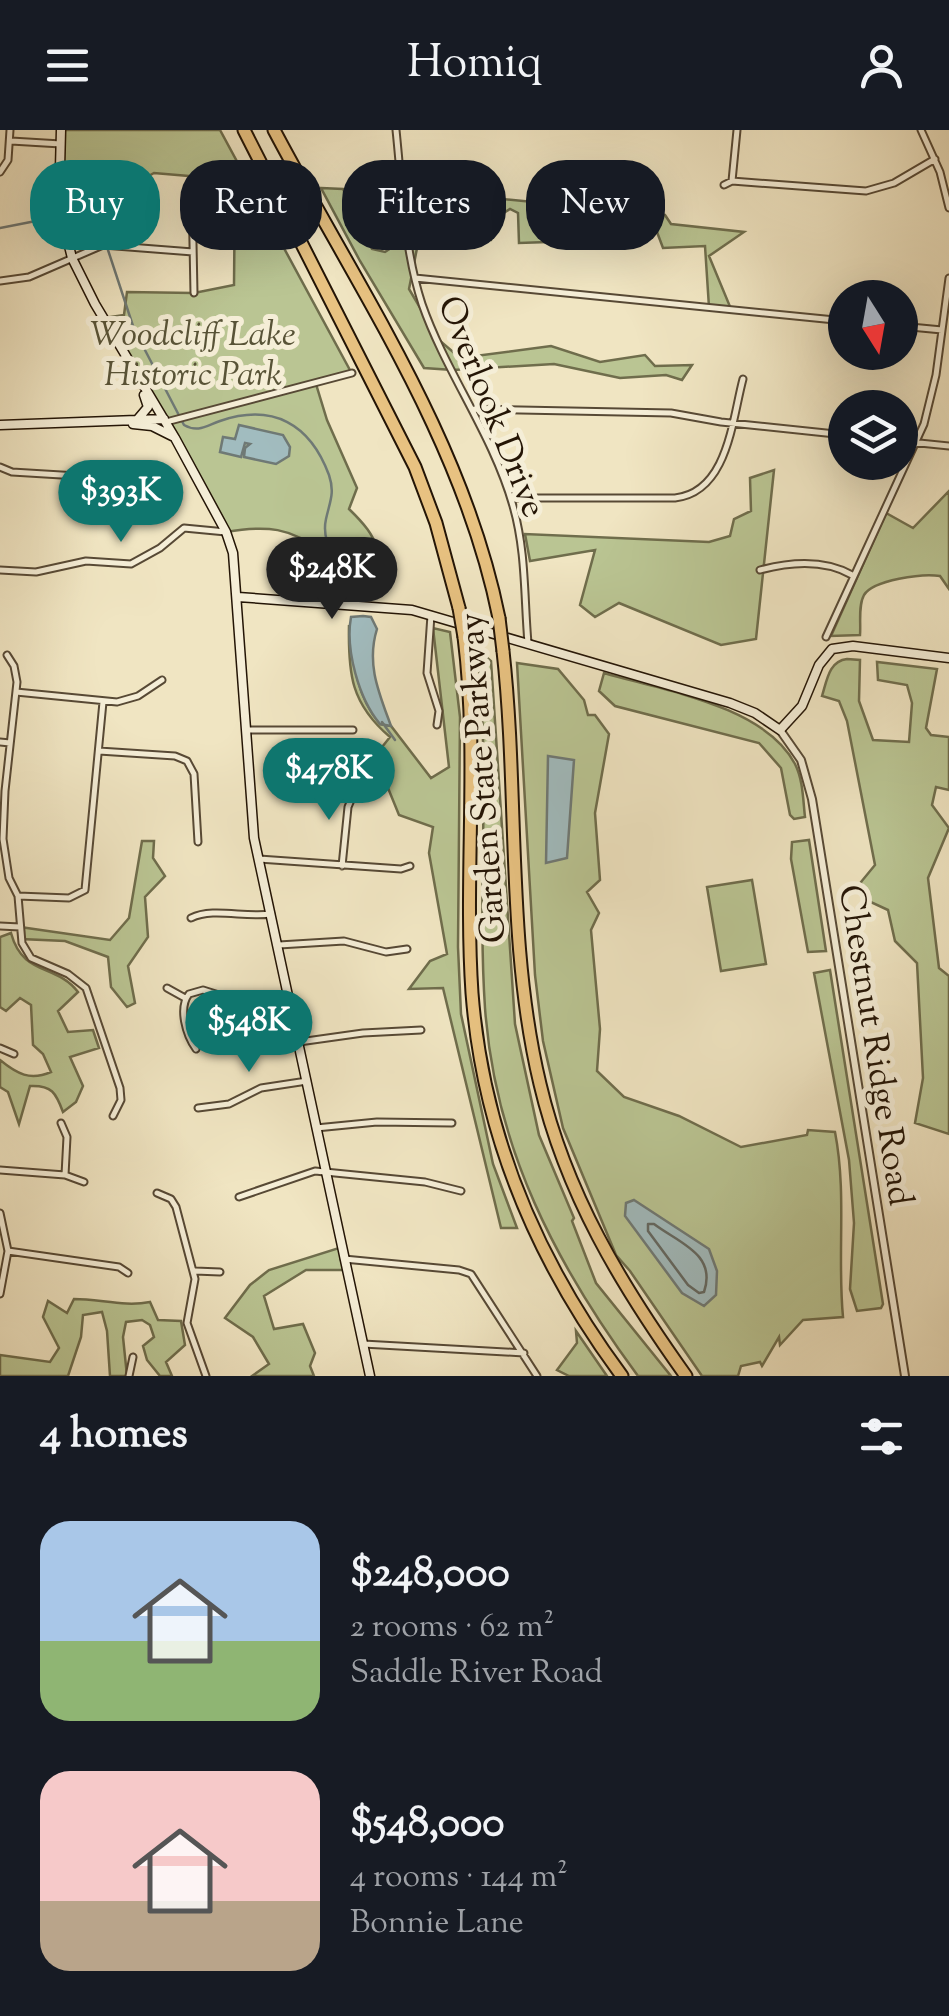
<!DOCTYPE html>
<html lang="en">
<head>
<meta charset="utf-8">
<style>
  :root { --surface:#171b24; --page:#20242c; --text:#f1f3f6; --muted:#9ea1a6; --accent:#0f766e }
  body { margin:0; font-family:"Sorts Mill Goudy",serif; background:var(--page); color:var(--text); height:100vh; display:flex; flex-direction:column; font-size:38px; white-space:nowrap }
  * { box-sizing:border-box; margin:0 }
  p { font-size:32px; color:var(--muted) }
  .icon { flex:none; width:55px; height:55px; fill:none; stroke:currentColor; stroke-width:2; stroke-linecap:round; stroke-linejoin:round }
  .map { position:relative; height:1246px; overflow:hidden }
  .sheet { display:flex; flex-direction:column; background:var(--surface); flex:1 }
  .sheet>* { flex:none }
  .banner { position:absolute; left:30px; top:30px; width:890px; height:90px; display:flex; gap:20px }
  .needle { width:65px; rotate:169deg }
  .fabs { position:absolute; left:828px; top:150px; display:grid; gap:20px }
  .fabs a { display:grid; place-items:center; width:90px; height:90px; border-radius:50%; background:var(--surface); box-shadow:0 10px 40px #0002; font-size:50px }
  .price { position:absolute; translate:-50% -85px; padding:0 22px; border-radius:35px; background:var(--accent); color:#fff; font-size:32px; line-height:65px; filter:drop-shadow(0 2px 5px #0008) }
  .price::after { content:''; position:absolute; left:50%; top:60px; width:30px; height:22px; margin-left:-15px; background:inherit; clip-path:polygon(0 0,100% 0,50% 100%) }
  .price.on { background:#222; color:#fff }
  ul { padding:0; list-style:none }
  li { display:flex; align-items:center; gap:30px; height:250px; padding:0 40px }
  li span { display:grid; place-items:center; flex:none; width:280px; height:200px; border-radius:30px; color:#555 }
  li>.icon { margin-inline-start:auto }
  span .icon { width:120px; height:120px; fill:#fffc; stroke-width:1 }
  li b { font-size:42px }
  h2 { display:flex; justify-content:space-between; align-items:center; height:120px; padding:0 40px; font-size:42px }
  .tag { padding:0 35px; border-radius:40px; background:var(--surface); box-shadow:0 10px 40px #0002; font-size:35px; line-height:90px }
  .tag.on { background:var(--accent); color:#fff }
  header { display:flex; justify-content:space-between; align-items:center; height:130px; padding:0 40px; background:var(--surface); font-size:45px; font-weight:600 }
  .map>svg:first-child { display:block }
  .green { fill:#bac593; stroke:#6f6d4c; stroke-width:2.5 }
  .water { fill:#a1bcbf; stroke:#6f7975; stroke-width:2.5 }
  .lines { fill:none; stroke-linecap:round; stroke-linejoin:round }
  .shore { stroke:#626862; stroke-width:2.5 }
  .stream { stroke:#6f7975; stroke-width:2.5 }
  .minor-casing { stroke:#574935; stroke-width:9 }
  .tertiary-casing { stroke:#574935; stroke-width:10 }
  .secondary-casing { stroke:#241506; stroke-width:11 }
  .motorway-casing { stroke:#241506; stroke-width:15 }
  .minor { stroke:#f5eed7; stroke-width:5 }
  .tertiary { stroke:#f5eed7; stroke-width:6 }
  .secondary { stroke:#f5eed7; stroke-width:8 }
  .motorway { stroke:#e8c281; stroke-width:11 }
  .motorway-bridge-casing { stroke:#241506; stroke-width:15; stroke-linecap:butt }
  .motorway-bridge { stroke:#e8c281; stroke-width:11 }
  .labels { text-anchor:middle; stroke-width:10; stroke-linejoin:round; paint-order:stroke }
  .park-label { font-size:35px; font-style:italic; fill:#585337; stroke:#f5eed7 }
  .street-label { font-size:35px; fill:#241506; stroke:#f5eed7 }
</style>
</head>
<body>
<header><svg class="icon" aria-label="menu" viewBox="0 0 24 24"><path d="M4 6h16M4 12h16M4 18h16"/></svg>Homiq<svg class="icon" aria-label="person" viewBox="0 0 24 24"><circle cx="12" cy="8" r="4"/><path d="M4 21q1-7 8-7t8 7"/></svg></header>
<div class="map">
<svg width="949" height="1246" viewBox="0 0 949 1246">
  <rect width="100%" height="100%" fill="#f0e5c2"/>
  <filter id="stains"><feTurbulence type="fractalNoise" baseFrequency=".002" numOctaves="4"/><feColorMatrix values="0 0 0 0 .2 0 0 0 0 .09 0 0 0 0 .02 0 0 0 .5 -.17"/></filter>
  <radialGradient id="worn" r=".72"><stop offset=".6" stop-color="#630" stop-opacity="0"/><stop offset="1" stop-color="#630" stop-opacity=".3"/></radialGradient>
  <path class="green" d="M61,0H220L351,242L316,254L327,290L357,358L349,379C381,410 381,421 376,464L292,458L321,448L324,423C291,397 266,395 226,402L104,188L124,185L127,162L194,163L234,155L235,50L154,43L86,81L60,34Z
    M321,58L343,59L372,119L385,122L406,108L443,63L665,85L671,94L744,102L709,126L731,179L709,177L705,116L663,118L654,94L613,113L579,87L560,85L548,112L519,113L518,83L510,79L494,89L491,110L420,103L409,159L439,210L460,228L551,216L600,232L645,225L655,236L692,235L682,250L666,245L620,248L554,234L453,240L424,238L360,131Z
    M774,340L756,509L721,515L619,473L595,487L580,475L595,420L530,431L525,404L709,412L730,406L734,389L751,381L750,348Z
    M949,361V459L940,446C923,443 873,450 864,465C858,476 861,493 860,505L831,506L886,383L913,398Z
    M349,495C353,531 356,566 380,594L391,596L431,648L449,637L433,498L450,502L460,587L458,817L461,884L493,1034L517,1098H501L443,858L409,859L430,831L447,824L429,723L433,697L399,685L375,626L390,607C351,574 348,544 349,495Z
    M477,519L491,531L515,894L539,1005L574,1088L572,1091L596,1153L671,1246H638C556,1135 495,1018 485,878C477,758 491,640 477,519Z
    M847,529L860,530L859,571L873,610L909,612L912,573L907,555L878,550L877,532L937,539L926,598L931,605L949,607V660L936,657L932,675L949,698L928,748L939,838L949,846V1004L915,993L923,948L917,833L895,811L888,780L864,769L861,752L875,735L847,591L839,571L822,566C827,550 829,531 847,529Z
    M517,533L558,539L584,570L588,585H595L609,604L595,683L600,750L587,762L599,783L591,800L600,899L597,941L624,967L679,986L741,1017L807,1005L808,1000L835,1002C847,1064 837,1125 843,1187L803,1190L780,1215L779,1207L762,1236L760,1232L741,1236L738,1246H702L630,1141L616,1125L563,998L543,911L535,845Z
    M604,543C662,560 765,576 795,634C803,650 803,669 805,687L794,689L790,685L781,638L759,613L615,576L599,561Z
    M809,710L826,821L808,822L791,729L792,712Z
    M142,711H154L153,728L165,746L145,767L148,807L128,836L135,873L127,877L111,857L108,827L65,811L21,809L20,797L110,810L129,788Z
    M752,750L766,834L721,841L707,757Z
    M11,803C23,847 56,833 78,862L58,881L68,902L93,900L99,918L70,927L83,956L76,972L63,982C56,963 52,955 30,956L19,994L8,962L0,957V930C17,944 30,951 51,942L43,924L33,915L31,875L20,868L6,881L0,877V807Z
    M830,840L883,1174L881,1178L857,1181L850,1159L854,1093L849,1030L814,843Z
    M342,1117L347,1140H306L264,1166L274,1199L303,1194L315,1223L310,1236L314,1246H252L269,1234L253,1207L225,1188L250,1155L269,1140Z
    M74,1169C100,1169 124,1177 150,1172L158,1190L181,1191L185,1215L166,1232L172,1246H160L147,1230L143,1216L154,1207L150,1195L142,1190L126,1192L123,1207L127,1246H110L107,1201L102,1182L83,1185L81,1207L68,1246H0V1225L50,1232L59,1218L43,1187L48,1171L67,1183Z
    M576,1201L607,1246H569L557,1240L577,1213Z"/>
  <path class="water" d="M239,295L283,305L290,317L289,326L276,334L244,327L245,318L250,314L245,313L241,327L220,322L223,307L235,309Z
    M363,486L371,487L377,499C366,534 379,563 391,596L380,594C359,569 345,520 351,487Z
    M548,626L574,630L567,728L546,733Z
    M634,1070L709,1119L717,1141L716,1165L704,1176L682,1163L625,1086L626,1073Z"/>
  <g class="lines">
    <path class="shore" d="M648,1094H654C679,1113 717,1124 704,1162L699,1163L688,1155L648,1101Z"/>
    <path class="stream" d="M70,92L90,94L106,108
      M0,98L46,89L54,90
      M108,120L134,199L184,295C198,303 206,296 220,291C273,273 310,294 329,345C335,363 330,371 326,389C320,416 341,437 359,455V470
      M382,592L395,610"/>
    <defs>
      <path id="minor" d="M396,0C402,57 404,119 422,174C446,243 493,305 513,376C526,421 524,467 528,513
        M921,0L940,42L949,78
        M11,11L61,14
        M0,42L8,30L10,0
        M732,51L866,61L894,53L935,29
        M724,55L732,51L737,0
        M192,64L194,163
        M415,148L845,191
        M0,151L29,147L103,115L193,122
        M900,196L942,200
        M472,279L671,283L721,292L845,305
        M166,292L352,243
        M900,311L949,316
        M0,337L12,342L94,347L110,342
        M511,368H675C728,362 732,290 743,249
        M0,440L36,442L86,431L131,434L160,418L184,398L226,402
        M760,440C790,432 824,429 852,445
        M431,485L427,543L439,581L437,595
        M826,507L924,294L936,245L949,148
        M7,525L14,536L17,552L5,661L3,709L9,748L18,766L22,813L31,828L68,844L86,858L120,958L121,970L113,986
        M16,562L117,572L138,566L162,550
        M249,600H353
        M0,612L10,613
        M99,621L175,626L187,631L194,644L198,712
        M259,729L401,739L410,736
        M342,736L348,677L354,663
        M18,766L69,768L85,760L103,572
        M191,788C213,777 245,788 271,784
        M0,796L20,797
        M279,815L344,811L386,822L407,819
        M167,858L185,868
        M299,912L363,903L421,900
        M0,918L14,924
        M196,919C186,905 178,878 189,864L203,860L241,872L287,866
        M198,978L229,974L261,958L307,951
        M61,993L67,1007L65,1045
        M316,998L377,992L452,993
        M0,1040L65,1045L84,1052
        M157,1063L171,1069L176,1077L195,1149L187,1193L206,1246
        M239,1067L315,1041L425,1052L461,1061
        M0,1083L8,1121L0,1164
        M8,1121L119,1137L128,1143
        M344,1129L459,1140L471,1144L537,1246
        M195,1141L220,1142
        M363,1214L524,1223
        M129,1246L133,1227"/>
      <path id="tertiary" d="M780,600L801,630L812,669L905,1246"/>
      <path id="secondary" d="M61,0L59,76L72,128L95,174L175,308L226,402L233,423L254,708L370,1246
        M137,290L148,277L144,265
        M133,294L152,296L172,306
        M0,295L164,289
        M238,467L412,480L730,573L755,583L780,600L802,576L819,535L832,519L853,516L949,528"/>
      <path id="motorway" d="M244,0L415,337L436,393L459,478
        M274,0C358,159 463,309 499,488
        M464,507C479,625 464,744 472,863C483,1004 538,1133 622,1246
        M503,521C519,664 506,813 540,954C566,1064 621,1155 686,1246"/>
    </defs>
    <use href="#minor" class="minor-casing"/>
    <use href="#tertiary" class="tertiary-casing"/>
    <use href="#secondary" class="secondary-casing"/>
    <use href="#motorway" class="motorway-casing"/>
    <use href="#minor" class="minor"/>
    <use href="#tertiary" class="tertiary"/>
    <use href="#secondary" class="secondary"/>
    <use href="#motorway" class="motorway"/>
    <defs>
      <path id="motorway-bridge" d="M459,478L464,507
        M499,488L503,521"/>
    </defs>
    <use href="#motorway-bridge" class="motorway-bridge-casing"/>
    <use href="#motorway-bridge" class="motorway-bridge"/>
  </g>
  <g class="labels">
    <g class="park-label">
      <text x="193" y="215">Woodcliff Lake<tspan x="193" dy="40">Historic Park</tspan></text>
    </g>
    <g class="street-label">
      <text transform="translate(493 276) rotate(68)" y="12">Overlook Drive</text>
      <text transform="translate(481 648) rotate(-94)" y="12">Garden State Parkway</text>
      <text transform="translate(877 915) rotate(81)" y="12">Chestnut Ridge Road</text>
    </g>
  </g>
  <rect width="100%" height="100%" filter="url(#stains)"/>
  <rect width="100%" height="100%" fill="url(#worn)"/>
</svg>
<div class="fabs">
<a><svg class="needle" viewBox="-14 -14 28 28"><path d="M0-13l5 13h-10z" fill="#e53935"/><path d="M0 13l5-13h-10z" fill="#9ea1a6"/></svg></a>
<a><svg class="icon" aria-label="layers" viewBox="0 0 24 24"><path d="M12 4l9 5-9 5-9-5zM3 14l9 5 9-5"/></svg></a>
</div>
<b class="price" style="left:121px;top:415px">$393K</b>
<b class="price on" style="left:332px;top:492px">$248K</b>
<b class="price" style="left:329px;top:693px">$478K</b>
<b class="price" style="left:249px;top:945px">$548K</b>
<div class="banner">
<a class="tag on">Buy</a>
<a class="tag">Rent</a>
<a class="tag">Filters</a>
<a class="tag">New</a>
</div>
</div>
<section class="sheet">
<h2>4 homes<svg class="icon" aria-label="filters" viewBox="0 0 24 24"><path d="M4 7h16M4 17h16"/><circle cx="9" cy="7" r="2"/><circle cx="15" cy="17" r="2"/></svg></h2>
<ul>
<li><span style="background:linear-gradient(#a9c7e8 60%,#8fb573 0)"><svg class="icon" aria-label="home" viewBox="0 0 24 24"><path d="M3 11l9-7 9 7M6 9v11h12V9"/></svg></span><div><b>$248,000</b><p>2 rooms · 62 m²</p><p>Saddle River Road</p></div></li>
<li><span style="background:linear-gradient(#f6c9c9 65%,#b9a48a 0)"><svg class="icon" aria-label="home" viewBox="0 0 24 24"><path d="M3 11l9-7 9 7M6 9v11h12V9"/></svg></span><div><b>$548,000</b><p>4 rooms · 144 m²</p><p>Bonnie Lane</p></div></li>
</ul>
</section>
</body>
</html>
